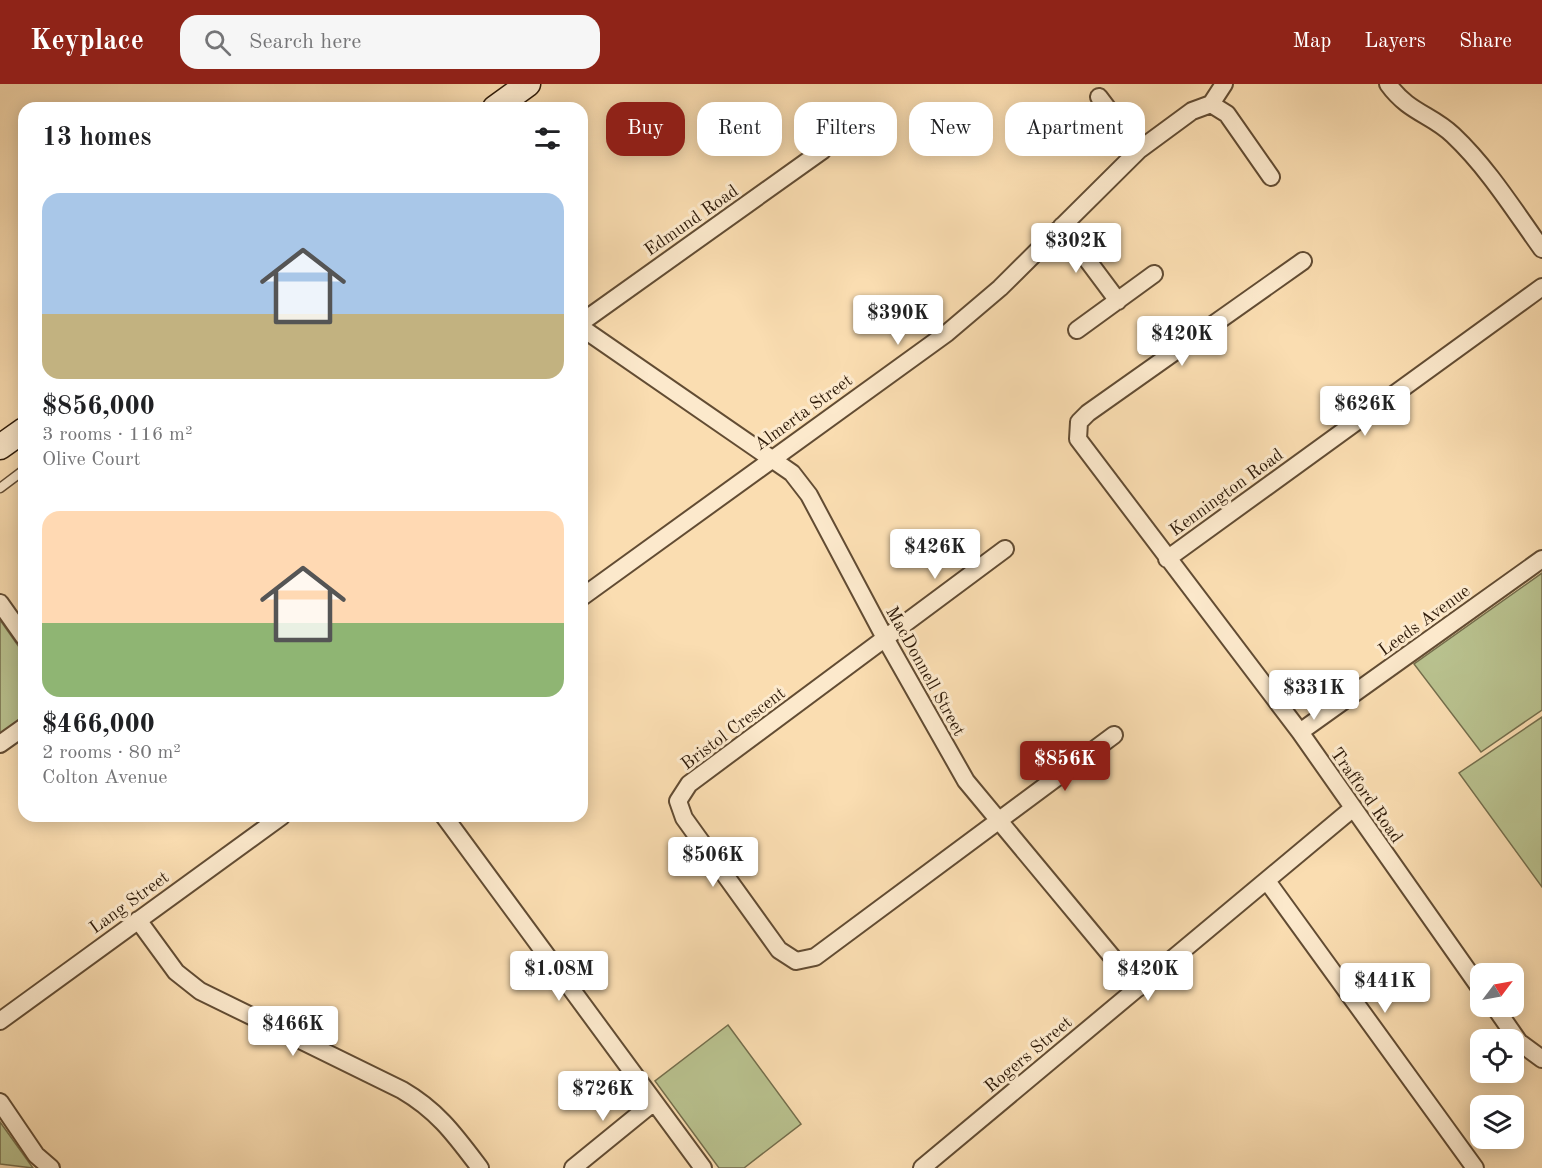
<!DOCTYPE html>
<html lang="en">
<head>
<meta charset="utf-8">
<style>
  :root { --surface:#fff; --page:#f6f6f6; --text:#202124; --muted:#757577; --accent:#8f2418 }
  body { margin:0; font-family:"Old Standard TT",serif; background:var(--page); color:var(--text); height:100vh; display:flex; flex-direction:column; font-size:22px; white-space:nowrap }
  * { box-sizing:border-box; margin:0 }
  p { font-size:20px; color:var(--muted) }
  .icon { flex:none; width:33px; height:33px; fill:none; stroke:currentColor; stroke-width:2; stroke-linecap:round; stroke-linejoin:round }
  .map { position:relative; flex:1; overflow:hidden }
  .details { position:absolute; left:18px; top:18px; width:570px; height:720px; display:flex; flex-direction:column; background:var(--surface); border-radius:18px; box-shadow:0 3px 15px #0003 }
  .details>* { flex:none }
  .banner { position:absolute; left:606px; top:18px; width:570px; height:54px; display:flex; gap:12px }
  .needle { width:39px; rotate:58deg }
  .controls { position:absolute; left:1470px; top:879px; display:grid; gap:12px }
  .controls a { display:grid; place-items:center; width:54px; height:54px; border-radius:12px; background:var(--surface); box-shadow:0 3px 15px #0003; font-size:30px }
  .price { position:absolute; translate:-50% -51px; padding:0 14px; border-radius:6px; background:#fff; color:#222; font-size:20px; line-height:39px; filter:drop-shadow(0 2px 3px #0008) }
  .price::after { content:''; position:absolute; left:50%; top:36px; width:18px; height:14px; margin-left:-9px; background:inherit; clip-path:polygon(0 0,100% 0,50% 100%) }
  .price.selected { background:var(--accent); color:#fff }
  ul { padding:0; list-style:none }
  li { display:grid; align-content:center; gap:12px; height:318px; padding:0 24px }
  li span { display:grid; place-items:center; height:186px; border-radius:18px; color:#555 }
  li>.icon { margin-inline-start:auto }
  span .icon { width:108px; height:108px; fill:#fffc; stroke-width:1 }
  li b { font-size:26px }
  h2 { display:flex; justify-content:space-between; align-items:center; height:72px; padding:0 24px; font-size:26px }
  .tag { padding:0 21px; border-radius:18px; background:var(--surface); box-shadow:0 3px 15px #0003; font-size:21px; line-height:54px }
  .tag.selected { background:var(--accent); color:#fff }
  header { display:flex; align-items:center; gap:36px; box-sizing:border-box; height:84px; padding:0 30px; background:var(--accent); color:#fff }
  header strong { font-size:28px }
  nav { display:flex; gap:33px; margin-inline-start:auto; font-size:21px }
  .search { width:420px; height:54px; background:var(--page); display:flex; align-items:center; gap:15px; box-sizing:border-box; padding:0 21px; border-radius:18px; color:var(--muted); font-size:22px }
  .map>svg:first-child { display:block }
  .green { fill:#b9c28f; stroke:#746e4c; stroke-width:1.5 }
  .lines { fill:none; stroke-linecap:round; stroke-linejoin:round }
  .lane-casing { stroke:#624c33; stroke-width:11 }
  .street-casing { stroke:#624c33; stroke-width:20 }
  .secondary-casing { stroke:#2f1b09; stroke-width:27 }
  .lane { stroke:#fce9cc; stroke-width:8 }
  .street { stroke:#fce9cc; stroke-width:16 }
  .secondary { stroke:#fce9cc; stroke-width:24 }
  .labels { text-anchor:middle; stroke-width:6; stroke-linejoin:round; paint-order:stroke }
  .street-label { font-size:18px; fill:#2f1b09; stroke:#fce9cc }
</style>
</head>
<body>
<header>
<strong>Keyplace</strong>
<div class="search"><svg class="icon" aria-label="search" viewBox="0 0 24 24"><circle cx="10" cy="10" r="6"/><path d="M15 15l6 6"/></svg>Search here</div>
<nav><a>Map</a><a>Layers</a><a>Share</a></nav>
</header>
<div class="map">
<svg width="1542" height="1084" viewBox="0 0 1542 1084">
  <rect width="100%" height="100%" fill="#faddb1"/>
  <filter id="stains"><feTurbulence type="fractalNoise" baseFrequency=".00333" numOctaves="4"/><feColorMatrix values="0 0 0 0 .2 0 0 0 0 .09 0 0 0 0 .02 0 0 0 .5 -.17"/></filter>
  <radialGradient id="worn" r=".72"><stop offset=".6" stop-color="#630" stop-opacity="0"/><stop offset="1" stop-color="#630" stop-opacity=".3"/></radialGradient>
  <path class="green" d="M1542,489V626L1481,668L1414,580Z
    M0,536L24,570V633L0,650Z
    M1542,633V803L1459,689Z
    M728,941L801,1040L744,1084H719L655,997Z
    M0,1038L33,1084L0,1080Z"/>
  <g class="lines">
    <defs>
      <path id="lane" d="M0,404L24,386"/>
      <path id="street" d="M1388,0C1409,29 1431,30 1453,51C1488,84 1514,126 1542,165
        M1099,13L1139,66
        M1211,20L1227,30L1271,93
        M1062,142L1118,217
        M1303,177L1088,329L1079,338L1078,355L1300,648L1480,904
        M582,238L823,66
        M582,244L792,389L809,411L885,554L966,697L1138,904
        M1077,246L1154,190
        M1005,465L689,700L678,717L684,734L779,866L796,877L815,873L1114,651
        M1167,475L1542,203
        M582,513L947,249L1000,204L1139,66L1192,27L1211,20L1224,0
        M0,519L24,553
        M1300,648L1542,475
        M0,660L24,643
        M444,732L703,1084
        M1267,797L1475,1084
        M138,836L176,888L200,907L402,1006C438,1027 455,1051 480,1084
        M1494,922L1519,958L1542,975
        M0,937L282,732
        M0,1018L36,1071L51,1084
        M573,1084L654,1018
        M922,1084L1352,725"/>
      <path id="secondary" d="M495,24L528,0
        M0,363L24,346"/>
    </defs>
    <use href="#lane" class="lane-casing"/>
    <use href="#street" class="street-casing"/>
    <use href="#secondary" class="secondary-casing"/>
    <use href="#lane" class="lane"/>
    <use href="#street" class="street"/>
    <use href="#secondary" class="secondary"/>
  </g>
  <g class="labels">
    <g class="street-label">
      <text transform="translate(691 136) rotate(-35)" y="6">Edmund Road</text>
      <text transform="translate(803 328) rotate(-36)" y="6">Almerta Street</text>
      <text transform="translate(1226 408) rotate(-36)" y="6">Kennington Road</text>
      <text transform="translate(1424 536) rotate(-36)" y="6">Leeds Avenue</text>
      <text transform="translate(926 587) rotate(61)" y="6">MacDonnell Street</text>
      <text transform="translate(733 644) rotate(-37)" y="6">Bristol Crescent</text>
      <text transform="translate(1367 711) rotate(55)" y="6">Trafford Road</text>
      <text transform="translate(129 818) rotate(-36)" y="6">Lang Street</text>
      <text transform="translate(1028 970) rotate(-40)" y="6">Rogers Street</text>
    </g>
  </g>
  <rect width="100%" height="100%" filter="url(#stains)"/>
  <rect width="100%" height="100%" fill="url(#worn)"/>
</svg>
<div class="controls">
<a><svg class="needle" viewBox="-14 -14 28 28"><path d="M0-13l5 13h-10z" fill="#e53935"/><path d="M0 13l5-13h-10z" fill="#757577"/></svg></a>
<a><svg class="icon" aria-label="locate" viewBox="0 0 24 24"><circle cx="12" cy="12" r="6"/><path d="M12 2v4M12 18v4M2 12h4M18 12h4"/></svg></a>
<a><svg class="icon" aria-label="layers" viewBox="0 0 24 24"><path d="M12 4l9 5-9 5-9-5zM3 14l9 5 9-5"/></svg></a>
</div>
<b class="price" style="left:1076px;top:190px">$302K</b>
<b class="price" style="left:898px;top:262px">$390K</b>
<b class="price" style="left:1182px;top:283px">$420K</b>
<b class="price" style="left:1365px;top:353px">$626K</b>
<b class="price" style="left:935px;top:496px">$426K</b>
<b class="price" style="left:1314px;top:637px">$331K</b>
<b class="price selected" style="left:1065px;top:708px">$856K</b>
<b class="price" style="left:713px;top:804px">$506K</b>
<b class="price" style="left:559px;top:918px">$1.08M</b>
<b class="price" style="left:1148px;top:918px">$420K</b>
<b class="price" style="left:1385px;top:930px">$441K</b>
<b class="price" style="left:293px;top:973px">$466K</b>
<b class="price" style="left:603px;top:1038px">$726K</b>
<div class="banner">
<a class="tag selected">Buy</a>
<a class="tag">Rent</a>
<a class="tag">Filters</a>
<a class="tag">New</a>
<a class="tag">Apartment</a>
</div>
<section class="details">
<h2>13 homes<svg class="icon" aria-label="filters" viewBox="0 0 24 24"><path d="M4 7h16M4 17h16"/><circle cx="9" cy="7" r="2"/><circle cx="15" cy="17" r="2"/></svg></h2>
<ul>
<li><span style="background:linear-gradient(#a9c7e8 65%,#c2b280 0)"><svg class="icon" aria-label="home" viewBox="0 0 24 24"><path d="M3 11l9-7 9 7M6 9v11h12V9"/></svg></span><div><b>$856,000</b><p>3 rooms · 116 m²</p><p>Olive Court</p></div></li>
<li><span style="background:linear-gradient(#ffd9b3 60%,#8fb573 0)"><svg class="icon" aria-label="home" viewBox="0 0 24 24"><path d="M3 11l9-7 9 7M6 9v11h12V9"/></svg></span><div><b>$466,000</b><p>2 rooms · 80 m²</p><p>Colton Avenue</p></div></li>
</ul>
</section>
</div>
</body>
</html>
